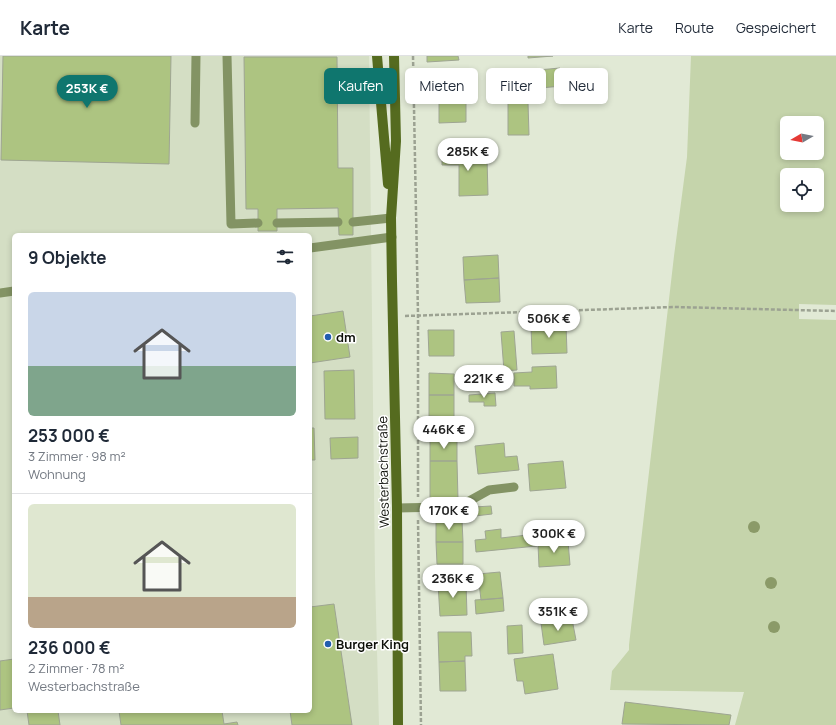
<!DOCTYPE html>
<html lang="de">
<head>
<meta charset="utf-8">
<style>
  :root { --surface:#fff; --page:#f2f2f3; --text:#1f2937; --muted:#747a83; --line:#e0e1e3; --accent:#0f766e }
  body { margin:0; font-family:Manrope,sans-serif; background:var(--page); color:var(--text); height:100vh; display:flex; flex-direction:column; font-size:15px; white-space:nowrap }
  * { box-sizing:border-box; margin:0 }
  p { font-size:13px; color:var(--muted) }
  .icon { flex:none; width:22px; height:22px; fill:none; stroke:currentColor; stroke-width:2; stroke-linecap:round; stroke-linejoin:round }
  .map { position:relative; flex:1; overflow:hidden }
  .details { position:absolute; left:12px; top:177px; width:300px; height:480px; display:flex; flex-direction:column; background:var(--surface); border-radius:6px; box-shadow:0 2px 6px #0003 }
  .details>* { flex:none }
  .hud { position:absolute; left:324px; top:12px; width:380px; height:36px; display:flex; gap:8px }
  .needle { width:26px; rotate:260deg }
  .fabs { position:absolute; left:780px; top:60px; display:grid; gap:8px }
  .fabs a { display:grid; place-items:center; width:44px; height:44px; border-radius:6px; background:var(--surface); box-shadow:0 2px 6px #0003; font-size:20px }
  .price { position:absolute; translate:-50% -34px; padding:0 9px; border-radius:14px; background:#fff; color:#222; font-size:13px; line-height:26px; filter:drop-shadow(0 1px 2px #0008) }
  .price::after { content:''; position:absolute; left:50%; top:24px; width:12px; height:9px; margin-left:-6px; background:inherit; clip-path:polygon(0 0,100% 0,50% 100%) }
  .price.current { background:var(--accent); color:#fff }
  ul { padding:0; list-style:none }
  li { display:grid; align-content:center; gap:8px; height:212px; padding:0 16px }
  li+li { border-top:1px solid var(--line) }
  li span { display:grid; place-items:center; height:124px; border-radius:6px; color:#555 }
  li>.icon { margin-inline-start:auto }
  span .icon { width:72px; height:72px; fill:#fffc; stroke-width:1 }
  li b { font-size:17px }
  h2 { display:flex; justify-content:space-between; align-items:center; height:48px; padding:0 16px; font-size:17px }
  .tag { padding:0 14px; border-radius:6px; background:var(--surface); box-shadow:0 2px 6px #0003; font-size:14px; line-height:36px }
  .tag.current { background:var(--accent); color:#fff }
  header { display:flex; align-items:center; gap:24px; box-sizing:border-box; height:56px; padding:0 20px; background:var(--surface); border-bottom:1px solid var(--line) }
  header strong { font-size:19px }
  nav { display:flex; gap:22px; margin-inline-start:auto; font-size:14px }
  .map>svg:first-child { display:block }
  .built { fill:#d4dec4; fill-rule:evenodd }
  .green { fill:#c5d4ab; fill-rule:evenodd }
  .building { fill:#adc481; stroke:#9ea592 }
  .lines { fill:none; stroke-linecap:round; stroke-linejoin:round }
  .path { stroke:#9ca292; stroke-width:2.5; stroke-dasharray:4 2; stroke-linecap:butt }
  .service { stroke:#839364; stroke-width:9 }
  .secondary { stroke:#556b1f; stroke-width:10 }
  .tree { fill:#8b9a68 }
  .poi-dot { fill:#215daf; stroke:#fff; stroke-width:1.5 }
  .labels { text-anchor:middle; stroke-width:3; stroke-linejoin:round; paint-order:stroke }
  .poi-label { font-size:13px; font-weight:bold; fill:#0d1009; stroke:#fff; text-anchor:start }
  .street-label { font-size:13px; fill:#0d1009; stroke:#fff }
</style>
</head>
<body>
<header>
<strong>Karte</strong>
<nav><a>Karte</a><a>Route</a><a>Gespeichert</a></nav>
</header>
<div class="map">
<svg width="836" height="669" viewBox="0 0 836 669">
  <rect width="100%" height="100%" fill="#e1e9d5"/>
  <path class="built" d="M0,0H369L375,520L379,669H0ZM14,179H310V655H14Z"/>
  <path class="green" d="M691,0H836V249L799,248V263L836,264V669H735L744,636L610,634L612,615L629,594V589L674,200L687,101ZM787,67H817V97H787ZM787,119H817V149H787Z"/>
  <path class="building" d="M3,0H171L169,108L1,104Z
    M427,0H458L459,4L427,6Z
    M528,0H553L528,2Z
    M244,1H337L338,112H353V179H339L338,152L277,153V175H258V153H246Z
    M560,12L562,30L529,33L527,15Z
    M462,20V37L439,38L438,21Z
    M462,37H466V66L439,67V38Z
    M508,47H528L529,79H508Z
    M463,92V102H487L488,139L459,140V109H442V93Z
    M498,199L499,222L464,224L463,201Z
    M499,222L500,246L466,247L464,224Z
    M343,255L350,301L310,307V260Z
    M566,268L567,297L532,298L531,269Z
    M428,274H454V300H429Z
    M514,275L517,314L504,315L501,276Z
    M556,310L557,332L530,333V330H514V317L532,316V311Z
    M354,314L355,363H325L324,315Z
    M429,317L454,318V339H429Z
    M495,337L496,350H484V346H469V339Z
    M429,339H454V361L429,360Z
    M310,372H314L315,404H310Z
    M358,381V402L331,403L330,382Z
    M430,384H457V405H430Z
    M504,387L505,401L517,400L519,414L478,418L475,390Z
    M430,405H457L458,444H430Z
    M563,405L566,432L530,435L528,408Z
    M491,450L492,458L475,460L474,451Z
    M436,464H462L463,486H436Z
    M501,473V482L536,478L537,490L476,496L475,484L486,483L485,475Z
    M568,485L570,509L539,511L538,488Z
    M436,486H463V508H437Z
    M500,516L503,542L481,544L478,518Z
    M466,527L467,559L440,560L438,528Z
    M503,542L504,555L476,558L475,544Z
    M334,548L352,669H292L290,655H310V551Z
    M572,563L576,584L544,589L541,567Z
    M522,569L523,597L508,598L507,570Z
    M438,576H471L472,600H465V605L439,606Z
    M553,598L558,633L525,638L523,625H517L514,603Z
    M14,603V652L0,654V605Z
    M465,605L466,635H440L439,606Z
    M625,646L731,659L729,669L622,668Z
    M27,655H58L60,669H29Z
    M119,655H222L224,668L237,666L238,669H121Z"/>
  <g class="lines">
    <path class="path" d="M413,0L418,259V441
      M405,260L674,251L836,255
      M418,464L421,669"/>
    <path class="service" d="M227,0L231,168L258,167
      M195,67L196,0
      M353,166L391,162
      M277,167L338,166
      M310,192L392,181
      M0,237L14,235
      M397,452L445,451L462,449L489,434L514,431"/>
    <path class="secondary" d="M377,0L388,128
      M394,0L396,85L391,162L392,225L397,452L398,669"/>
  </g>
  <g class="tree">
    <circle cx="754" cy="471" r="6"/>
    <circle cx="771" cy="527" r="6"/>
    <circle cx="774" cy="571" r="6"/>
  </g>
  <g class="poi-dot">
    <circle cx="328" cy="281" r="4"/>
    <circle cx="328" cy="588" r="4"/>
  </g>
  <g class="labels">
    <g class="poi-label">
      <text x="336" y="286">dm</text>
      <text x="336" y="593">Burger King</text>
    </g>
    <g class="street-label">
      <text transform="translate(383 416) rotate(-91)" y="5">Westerbachstraße</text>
    </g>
  </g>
</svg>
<div class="fabs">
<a><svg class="needle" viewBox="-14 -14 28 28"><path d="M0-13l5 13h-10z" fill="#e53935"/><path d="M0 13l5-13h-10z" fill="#747a83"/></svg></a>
<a><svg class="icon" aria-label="locate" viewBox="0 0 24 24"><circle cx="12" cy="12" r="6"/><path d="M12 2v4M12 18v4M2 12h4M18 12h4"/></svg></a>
</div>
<b class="price current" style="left:87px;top:53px">253K €</b>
<b class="price" style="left:468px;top:116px">285K €</b>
<b class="price" style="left:549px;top:283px">506K €</b>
<b class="price" style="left:484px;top:343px">221K €</b>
<b class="price" style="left:444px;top:394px">446K €</b>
<b class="price" style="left:449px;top:475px">170K €</b>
<b class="price" style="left:554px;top:498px">300K €</b>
<b class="price" style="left:453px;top:543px">236K €</b>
<b class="price" style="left:558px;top:576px">351K €</b>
<div class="hud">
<a class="tag current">Kaufen</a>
<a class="tag">Mieten</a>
<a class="tag">Filter</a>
<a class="tag">Neu</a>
</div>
<section class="details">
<h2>9 Objekte<svg class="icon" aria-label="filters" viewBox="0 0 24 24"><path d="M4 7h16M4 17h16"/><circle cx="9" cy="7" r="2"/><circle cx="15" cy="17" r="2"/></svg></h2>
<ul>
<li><span style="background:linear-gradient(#c9d6e8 60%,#7fa58c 0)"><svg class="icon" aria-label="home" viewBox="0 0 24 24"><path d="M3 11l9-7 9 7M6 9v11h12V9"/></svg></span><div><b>253 000 €</b><p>3 Zimmer · 98 m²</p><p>Wohnung</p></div></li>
<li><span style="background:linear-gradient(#dfe7d0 75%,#b9a48a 0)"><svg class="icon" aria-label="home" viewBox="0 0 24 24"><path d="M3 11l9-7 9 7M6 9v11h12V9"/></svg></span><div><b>236 000 €</b><p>2 Zimmer · 78 m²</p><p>Westerbachstraße</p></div></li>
</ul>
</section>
</div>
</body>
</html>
